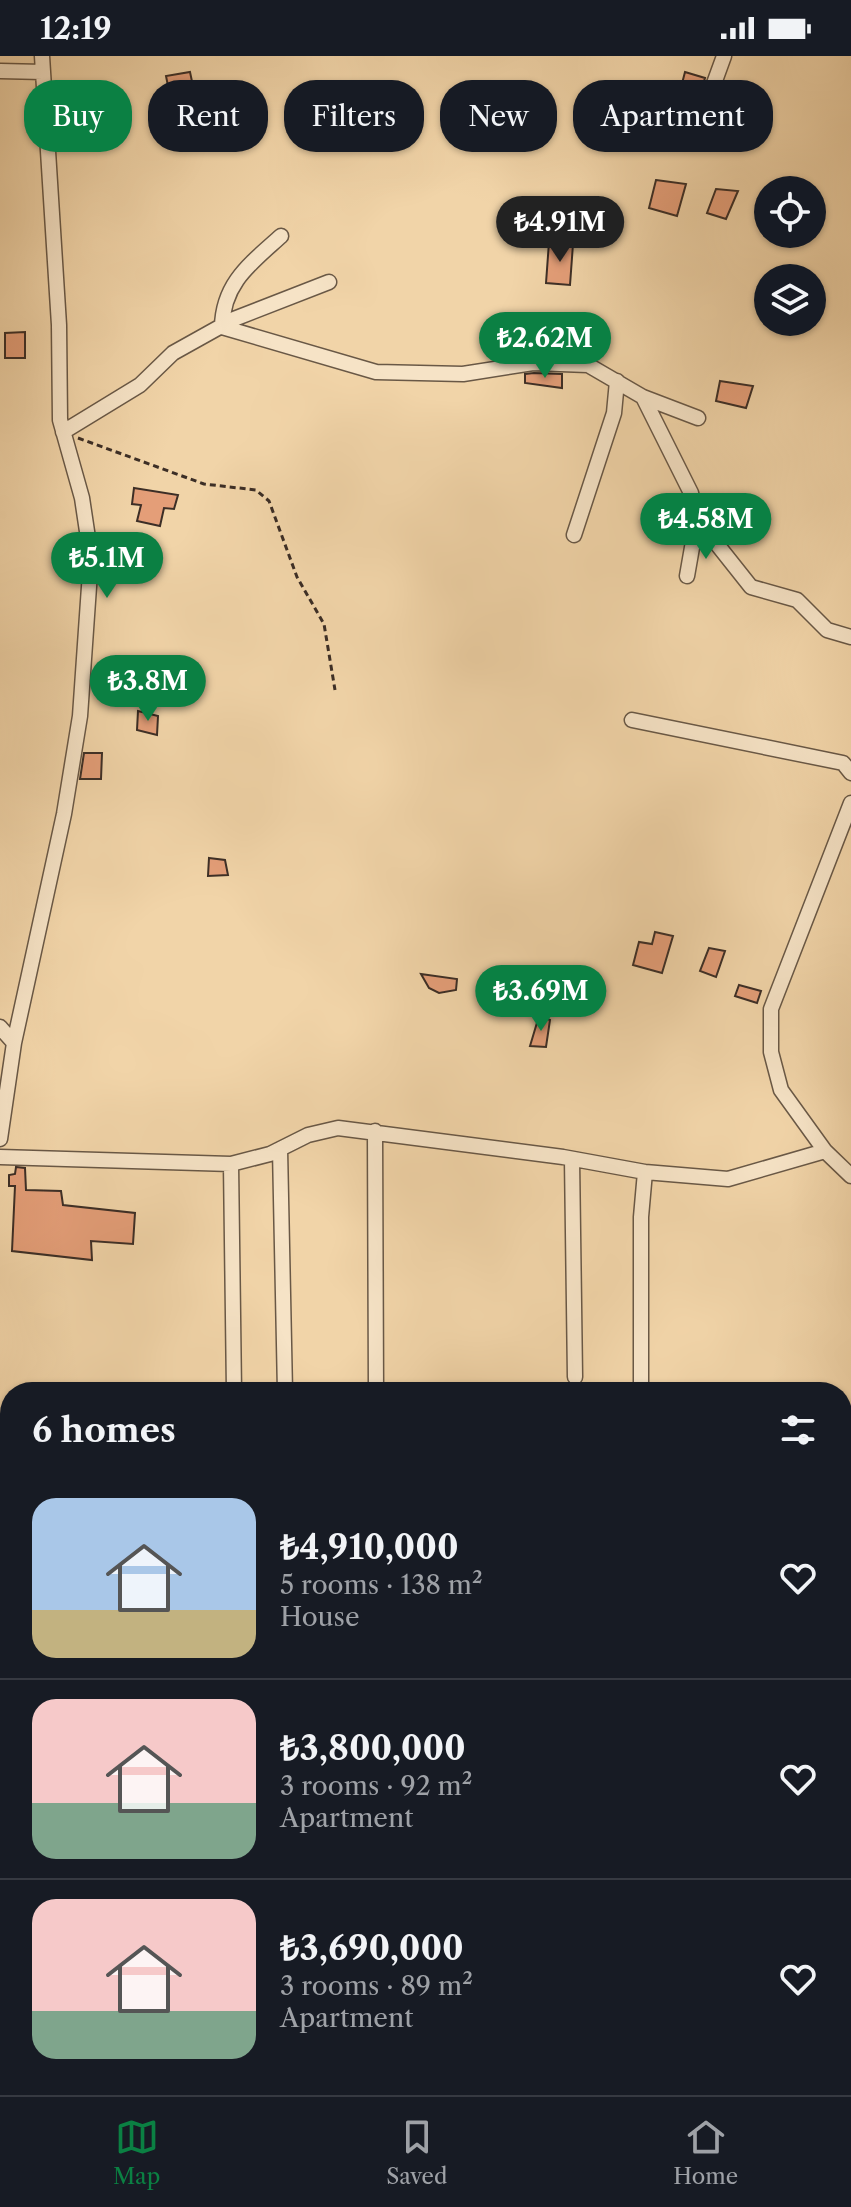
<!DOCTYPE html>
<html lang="en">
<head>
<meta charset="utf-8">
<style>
  :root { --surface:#171b24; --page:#20242c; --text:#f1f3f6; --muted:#9ea1a6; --line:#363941; --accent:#0b8043 }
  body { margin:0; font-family:"Libre Caslon Text",serif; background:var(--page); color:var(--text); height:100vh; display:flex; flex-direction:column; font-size:30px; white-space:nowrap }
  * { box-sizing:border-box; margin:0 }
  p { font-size:26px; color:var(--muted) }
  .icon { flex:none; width:44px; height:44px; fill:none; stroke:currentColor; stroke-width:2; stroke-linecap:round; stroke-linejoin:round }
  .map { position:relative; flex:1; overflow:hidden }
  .panel { position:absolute; left:0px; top:1326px; width:852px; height:714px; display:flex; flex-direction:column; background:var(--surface); border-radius:32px 32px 0 0; box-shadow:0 2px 6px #0004 }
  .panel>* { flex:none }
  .banner { position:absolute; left:24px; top:24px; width:804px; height:72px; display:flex; gap:16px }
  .tools { position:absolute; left:754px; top:120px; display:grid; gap:16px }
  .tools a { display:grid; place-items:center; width:72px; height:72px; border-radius:50%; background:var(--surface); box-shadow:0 2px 6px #0004; font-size:40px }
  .price { position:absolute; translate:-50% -68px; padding:0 18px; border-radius:28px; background:var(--accent); color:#fff; font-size:26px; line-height:52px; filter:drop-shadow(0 2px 4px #0008) }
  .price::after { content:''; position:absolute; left:50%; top:48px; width:24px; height:18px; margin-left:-12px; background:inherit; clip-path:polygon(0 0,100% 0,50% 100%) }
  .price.current { background:#222; color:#fff }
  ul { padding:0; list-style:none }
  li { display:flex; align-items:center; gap:24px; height:200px; padding:0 32px }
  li+li { border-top:2px solid var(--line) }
  li span { display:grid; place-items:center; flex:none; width:224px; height:160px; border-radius:24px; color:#555 }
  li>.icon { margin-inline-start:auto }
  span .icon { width:96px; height:96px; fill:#fffc; stroke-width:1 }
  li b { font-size:34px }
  h2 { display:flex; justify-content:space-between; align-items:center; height:96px; padding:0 32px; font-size:34px }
  .pill { padding:0 28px; border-radius:32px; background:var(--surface); box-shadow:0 2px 6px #0004; font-size:28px; line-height:72px }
  .pill.current { background:var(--accent); color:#fff }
  .status { display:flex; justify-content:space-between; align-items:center; height:56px; padding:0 40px; background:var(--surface); direction:ltr }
  .status svg { height:22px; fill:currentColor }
  .menu { display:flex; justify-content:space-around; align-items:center; height:112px; border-top:2px solid var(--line); background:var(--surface); font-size:22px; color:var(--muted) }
  .menu a { display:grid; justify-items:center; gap:4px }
  .menu .current { color:var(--accent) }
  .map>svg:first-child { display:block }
  .building { fill:#e49e78; stroke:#3c2e26; stroke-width:2 }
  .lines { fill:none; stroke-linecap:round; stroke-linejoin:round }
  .street-casing { stroke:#695846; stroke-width:17 }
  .secondary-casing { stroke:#3c2e26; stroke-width:23 }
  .path { stroke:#3c2e26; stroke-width:3; stroke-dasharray:6 4; stroke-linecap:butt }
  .street { stroke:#f6e3c6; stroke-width:14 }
  .secondary { stroke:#f6e3c6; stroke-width:20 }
</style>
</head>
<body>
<div class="status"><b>12:19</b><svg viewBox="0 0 49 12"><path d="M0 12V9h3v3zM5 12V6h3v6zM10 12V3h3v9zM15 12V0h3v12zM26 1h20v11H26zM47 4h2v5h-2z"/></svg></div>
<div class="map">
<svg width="851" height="2039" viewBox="0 0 851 2039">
  <rect width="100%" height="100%" fill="#f1d4a8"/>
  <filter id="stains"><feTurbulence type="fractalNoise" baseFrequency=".0025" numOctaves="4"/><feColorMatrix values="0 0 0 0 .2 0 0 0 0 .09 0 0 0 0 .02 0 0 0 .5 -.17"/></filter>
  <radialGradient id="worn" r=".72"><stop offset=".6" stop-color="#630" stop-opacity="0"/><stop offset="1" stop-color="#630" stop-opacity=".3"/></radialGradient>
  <path class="building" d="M190,16L194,35L170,40L166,20Z
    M685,16L705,22L699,41L700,49L678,43Z
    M656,124L686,128L677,160L649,152Z
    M716,133L738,135L726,163L707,157Z
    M549,186L573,188L570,229L546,227Z
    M25,276V302H5V277Z
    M534,317L562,318V332L525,327V318Z
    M720,325L753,330L746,352L716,345Z
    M134,432L178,439L174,453L164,452L160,470L137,465L141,449L132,448Z
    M138,655L158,660L157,679L137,674Z
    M84,697H102L101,723H80Z
    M209,802L225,804L228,819L208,820Z
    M655,876L673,880L662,917L633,909L639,886L652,888Z
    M709,892L725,895L716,921L700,915Z
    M421,918L457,923L456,934L439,937L429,932Z
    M739,929L761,935L757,947L735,940Z
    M539,960L550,964L546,991L530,990Z
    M16,1111L25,1112L26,1134L61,1135L63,1149L135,1157L133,1188L91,1185L92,1204L12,1195L15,1130H9V1119L15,1118Z"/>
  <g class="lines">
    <defs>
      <path id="street" d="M0,15L43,16
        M708,44L724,0
        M281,180C250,208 223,227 222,271L376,316L463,318L533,307L588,309L643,341L698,362
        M643,341L691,437L697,463L751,531L797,544L827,574L851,581
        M63,376L140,329L173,297L234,263L329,226
        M574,479L614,357L617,325
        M687,520L697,463
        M632,664L843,707L851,717
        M851,747L771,953V996L781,1034L825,1095L851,1120
        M0,971L14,987
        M375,1075L376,1336
        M0,1083L14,987L64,758L80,660L91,502L82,442L60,364L59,269L42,0
        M280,1093L285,1336
        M0,1101L231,1108L270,1098L308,1079L338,1072L563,1101L645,1116L728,1123L825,1095
        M572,1103L575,1321
        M231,1108L234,1336
        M641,1336V1161L645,1116
        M842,1437L851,1425
        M842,1462L851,1463
        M0,1996L10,1995
        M103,2030L110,2039
        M633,2039V2030"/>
      <path id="secondary" d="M842,1951L851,1946
        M842,1978L851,1972
        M706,2039L718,2030
        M747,2039L761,2030"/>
    </defs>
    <use href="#street" class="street-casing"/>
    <use href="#secondary" class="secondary-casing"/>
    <path class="path" d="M78,382L204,428L256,434L269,445L297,521L324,568L335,634"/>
    <use href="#street" class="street"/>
    <use href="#secondary" class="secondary"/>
  </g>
  <rect width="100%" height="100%" filter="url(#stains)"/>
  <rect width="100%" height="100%" fill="url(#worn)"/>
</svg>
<div class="tools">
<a><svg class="icon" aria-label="locate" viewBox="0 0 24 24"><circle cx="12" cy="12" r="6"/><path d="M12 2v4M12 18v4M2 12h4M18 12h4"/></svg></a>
<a><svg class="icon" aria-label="layers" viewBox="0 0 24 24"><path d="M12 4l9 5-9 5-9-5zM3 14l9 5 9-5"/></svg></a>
</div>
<b class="price current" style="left:560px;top:208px">₺4.91M</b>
<b class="price" style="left:545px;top:324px">₺2.62M</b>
<b class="price" style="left:706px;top:505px">₺4.58M</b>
<b class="price" style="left:107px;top:544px">₺5.1M</b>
<b class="price" style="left:148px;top:667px">₺3.8M</b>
<b class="price" style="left:541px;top:977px">₺3.69M</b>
<div class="banner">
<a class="pill current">Buy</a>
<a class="pill">Rent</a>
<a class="pill">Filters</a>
<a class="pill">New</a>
<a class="pill">Apartment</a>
</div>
<section class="panel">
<h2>6 homes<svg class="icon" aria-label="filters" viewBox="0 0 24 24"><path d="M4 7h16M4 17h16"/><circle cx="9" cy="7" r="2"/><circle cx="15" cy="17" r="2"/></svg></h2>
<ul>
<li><span style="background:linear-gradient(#a9c7e8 70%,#c2b280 0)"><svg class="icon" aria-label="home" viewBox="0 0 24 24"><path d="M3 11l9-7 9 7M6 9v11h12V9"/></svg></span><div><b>₺4,910,000</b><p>5 rooms · 138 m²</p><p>House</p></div><svg class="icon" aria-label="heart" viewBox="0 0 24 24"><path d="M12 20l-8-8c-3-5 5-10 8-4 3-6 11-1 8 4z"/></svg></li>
<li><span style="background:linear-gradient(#f6c9c9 65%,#7fa58c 0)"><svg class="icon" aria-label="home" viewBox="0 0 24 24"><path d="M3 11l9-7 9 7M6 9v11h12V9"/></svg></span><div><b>₺3,800,000</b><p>3 rooms · 92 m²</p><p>Apartment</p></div><svg class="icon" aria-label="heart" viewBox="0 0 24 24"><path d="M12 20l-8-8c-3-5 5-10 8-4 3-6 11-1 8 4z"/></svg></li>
<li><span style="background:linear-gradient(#f6c9c9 70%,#7fa58c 0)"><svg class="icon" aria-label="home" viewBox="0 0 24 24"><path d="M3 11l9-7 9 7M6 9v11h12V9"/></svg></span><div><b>₺3,690,000</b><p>3 rooms · 89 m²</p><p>Apartment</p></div><svg class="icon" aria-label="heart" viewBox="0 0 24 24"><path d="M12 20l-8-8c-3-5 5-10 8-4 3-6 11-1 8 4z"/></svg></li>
</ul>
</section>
</div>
<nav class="menu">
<a class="current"><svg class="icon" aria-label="map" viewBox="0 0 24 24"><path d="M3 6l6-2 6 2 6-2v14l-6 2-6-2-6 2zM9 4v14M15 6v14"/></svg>Map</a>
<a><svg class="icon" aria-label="saved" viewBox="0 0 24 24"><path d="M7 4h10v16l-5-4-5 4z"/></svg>Saved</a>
<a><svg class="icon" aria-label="home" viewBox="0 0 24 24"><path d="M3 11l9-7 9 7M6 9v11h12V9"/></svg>Home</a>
</nav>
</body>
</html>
